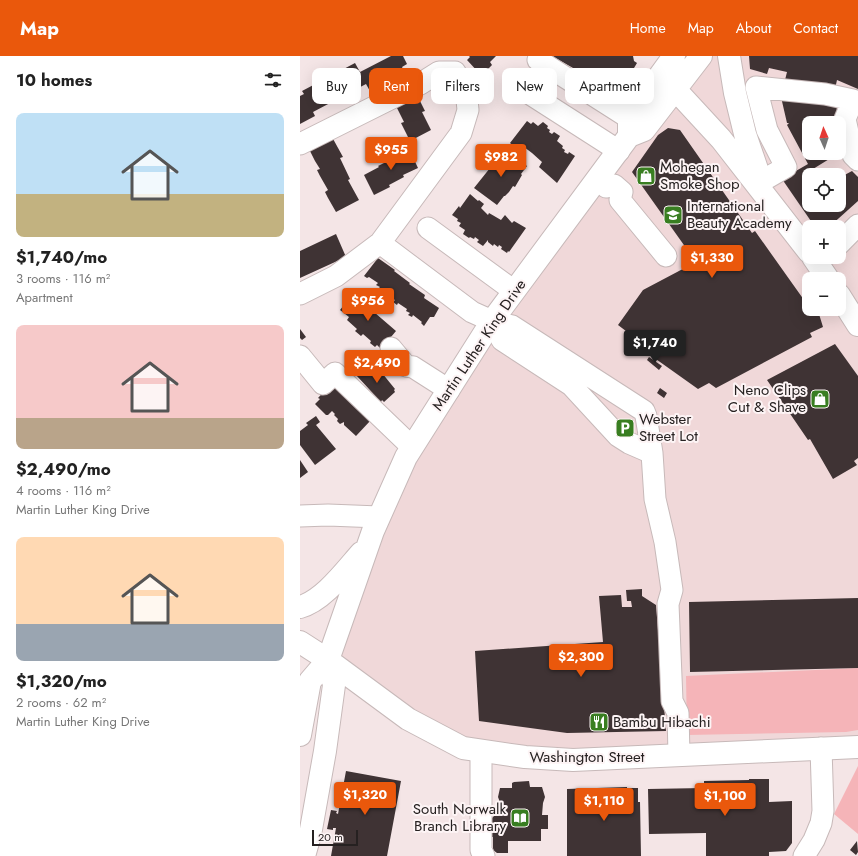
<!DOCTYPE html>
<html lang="en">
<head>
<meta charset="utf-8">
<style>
  :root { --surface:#fff; --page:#f2f2f2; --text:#222; --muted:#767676; --accent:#ea580c }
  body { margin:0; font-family:Jost,sans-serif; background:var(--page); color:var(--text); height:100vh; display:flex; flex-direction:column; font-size:15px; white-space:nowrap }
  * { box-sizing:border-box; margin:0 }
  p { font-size:13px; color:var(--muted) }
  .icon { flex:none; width:22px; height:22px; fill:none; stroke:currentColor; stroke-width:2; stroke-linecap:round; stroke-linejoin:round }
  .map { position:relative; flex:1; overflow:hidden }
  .panel { display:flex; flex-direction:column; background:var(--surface); width:300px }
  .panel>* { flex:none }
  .hud { position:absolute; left:12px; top:12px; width:380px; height:36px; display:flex; gap:8px }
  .needle { width:26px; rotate:357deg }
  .fabs { position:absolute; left:502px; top:60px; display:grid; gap:8px }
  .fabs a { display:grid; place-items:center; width:44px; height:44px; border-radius:8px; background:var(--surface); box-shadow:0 4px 16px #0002; font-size:20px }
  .scale { position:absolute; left:12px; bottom:10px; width:46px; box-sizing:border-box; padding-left:4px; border:2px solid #262121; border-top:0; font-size:11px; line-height:14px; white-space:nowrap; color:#262121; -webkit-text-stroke:3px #fdf4f5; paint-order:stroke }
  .price { position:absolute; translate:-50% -34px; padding:0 9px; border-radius:4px; background:var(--accent); color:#fff; font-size:13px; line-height:26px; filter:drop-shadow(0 1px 2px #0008) }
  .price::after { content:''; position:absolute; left:50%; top:24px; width:12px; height:9px; margin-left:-6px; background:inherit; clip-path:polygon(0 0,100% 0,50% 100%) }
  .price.selected { background:#222; color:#fff }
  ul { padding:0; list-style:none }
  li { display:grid; align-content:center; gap:8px; height:212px; padding:0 16px }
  li span { display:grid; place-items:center; height:124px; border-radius:8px; color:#555 }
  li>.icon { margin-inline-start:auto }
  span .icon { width:72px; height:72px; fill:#fffc; stroke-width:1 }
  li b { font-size:17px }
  h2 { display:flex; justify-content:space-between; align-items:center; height:48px; padding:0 16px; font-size:17px }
  .pill { padding:0 14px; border-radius:8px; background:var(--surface); box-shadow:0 4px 16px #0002; font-size:14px; line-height:36px }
  .pill.selected { background:var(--accent); color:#fff }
  header { display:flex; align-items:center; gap:24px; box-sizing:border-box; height:56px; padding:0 20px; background:var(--accent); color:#fff }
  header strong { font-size:19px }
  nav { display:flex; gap:22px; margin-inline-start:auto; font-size:14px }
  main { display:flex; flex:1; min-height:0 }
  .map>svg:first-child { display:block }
  .built { fill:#f0d8d9; fill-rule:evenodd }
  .green { fill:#f5b4b8 }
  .building { fill:#3f3334 }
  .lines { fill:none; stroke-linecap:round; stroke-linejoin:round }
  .minor-casing { stroke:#c7b9b9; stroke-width:23 }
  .major-casing { stroke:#c7b9b9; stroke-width:24 }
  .minor { stroke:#fff; stroke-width:21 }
  .major { stroke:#fff; stroke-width:22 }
  .labels { text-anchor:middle; stroke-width:4; stroke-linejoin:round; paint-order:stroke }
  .poi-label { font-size:15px; fill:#262121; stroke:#fdf4f5; text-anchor:start }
  .street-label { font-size:15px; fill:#262121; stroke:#fdf4f5 }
</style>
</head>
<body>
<header>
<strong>Map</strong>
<nav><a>Home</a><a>Map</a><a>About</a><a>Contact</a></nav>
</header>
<main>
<section class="panel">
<h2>10 homes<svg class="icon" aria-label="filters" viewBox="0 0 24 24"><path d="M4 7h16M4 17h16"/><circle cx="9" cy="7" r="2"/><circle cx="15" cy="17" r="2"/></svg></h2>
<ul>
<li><span style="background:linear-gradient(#bfe0f5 65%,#c2b280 0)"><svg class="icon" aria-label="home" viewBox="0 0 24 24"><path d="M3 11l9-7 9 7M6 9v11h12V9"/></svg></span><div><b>$1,740/mo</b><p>3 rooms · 116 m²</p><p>Apartment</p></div></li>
<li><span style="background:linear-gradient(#f6c9c9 75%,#b9a48a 0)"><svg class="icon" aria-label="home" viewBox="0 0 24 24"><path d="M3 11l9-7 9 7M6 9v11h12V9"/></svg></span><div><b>$2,490/mo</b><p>4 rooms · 116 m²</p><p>Martin Luther King Drive</p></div></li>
<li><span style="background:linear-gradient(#ffd9b3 70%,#9aa5b1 0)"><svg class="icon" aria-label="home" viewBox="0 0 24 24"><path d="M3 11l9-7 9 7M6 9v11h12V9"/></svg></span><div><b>$1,320/mo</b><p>2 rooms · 62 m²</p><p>Martin Luther King Drive</p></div></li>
</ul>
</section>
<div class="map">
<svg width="558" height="800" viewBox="0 0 558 800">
  <rect width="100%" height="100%" fill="#f4e5e6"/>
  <path class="built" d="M388,0H558V691L273,704L163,692L28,604L106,401ZM509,67H539V97H509ZM509,119H539V149H509ZM509,171H539V201H509ZM509,223H539V253H509Z"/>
  <path class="green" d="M558,612V674L546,676L387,679L386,620Z
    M558,710V778L534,758Z"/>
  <path class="building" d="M91,0H103L107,8L102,11L106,19L71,37L66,28L13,56L15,60L0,68V40L4,38L2,35L55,7L60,16Z
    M169,0H196L190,6L192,9L187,14L185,12L183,14L185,16L183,18L181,16L179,17L167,4L170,1Z
    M252,0H333L334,5L337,7L328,22H319L310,38L285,23L287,20Z
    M449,0H558V33L537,24L535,33L484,28L487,16L469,12L467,18L450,13Z
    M116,37L125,55L122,56L131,74L110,85L101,67L104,66L95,48Z
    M481,41L536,44L538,67H509V97H539L513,113L516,119H509V149H539V122L552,115L558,121V145L529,171H515L482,123L508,108L487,69L489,67H487Z
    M227,65L231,68L233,66L238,70L243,66L248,70L247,72L250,74L249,76L252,78L254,76L260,80L257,85L263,90L262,92L265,94L264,96L268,98L269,96L275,100L257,127L239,111L242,106L232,97L224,91L221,96L210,87Z
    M368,72L380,74L452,177L455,175L509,251V253H512L519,258L523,271L510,277L512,281L416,332L409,327L398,333L353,301L355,297L318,269L343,234L396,206L332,116L358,79Z
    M32,81L43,101L40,102L50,123L48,124L59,144L36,156L28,142L25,136L28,134L20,120L17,114L20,113L15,105L9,93Z
    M108,91L118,112L103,119L104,121L89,129L90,131L74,139L64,119L79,111L78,110L94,102L92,99Z
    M204,93L227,110L221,118L222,119L215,131L213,130L209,136L205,140H204L197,149L174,132L190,112L192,114L198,105L196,103Z
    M170,138L178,145L179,144L184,148L181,152L188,159L189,157L201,164L205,159L212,167L214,165L226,172L209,196L208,195L207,197L201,193L202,191L199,189L198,191L194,188L193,190L188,186V184L183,190L177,186L179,184L175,181L174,183L170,181L169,182L163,178L165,174L159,170L161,167L157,165L158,163L152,159L159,150L160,152Z
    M36,178L46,201L0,222V195Z
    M78,202L95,214L94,215L110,227L109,228L125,239L124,242L139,252L134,261H130L124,270L121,267L122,266L113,259L112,261L108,259L110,257L106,255L107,253L98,247L97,249L93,246L95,244L91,242L93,240L83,234L82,236L78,233L80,231L76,229L78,227L69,221L67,222L64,220Z
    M53,238L96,275L81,293L77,289L75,291L70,287L71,285L63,278L61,280L55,275L57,273L47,264L49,261L40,254Z
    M0,273L6,281L2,284L0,282Z
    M535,288L558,320V402L554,405L557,409L533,423L510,383L508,384L467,324Z
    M349,301L362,310L359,314L347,304Z
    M71,310L73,312L75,311L82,317L95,333L94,334L95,336L84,346L82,344L81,346L56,319L59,316L61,319Z
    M32,327L71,364L56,380L44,369V366L40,368L37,365L38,363L34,359L35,358L32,355L28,359H26L15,348L20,343L18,342Z
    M360,332L367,337L364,342L357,337Z
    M16,360L20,366L16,369L36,393L15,409L0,389V375L8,369L6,367Z
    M0,404L8,416L0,422Z
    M342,533V540L356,549L366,675L267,677L179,665L175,595L303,586L299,540L321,539L322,551H332L331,545H327L326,534Z
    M558,542V612L390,616L389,546Z
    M46,715L101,725L87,800H31L36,772H33V774L27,773L31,754L37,755L36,757L38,758Z
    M449,723H469V746L492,745V787L486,795L469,796V800H406V777L349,778L348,733L404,732V725L449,724Z
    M229,725L230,731H242L245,741L243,747L242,759H248V773H241V785H208V797H197L193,794V781H190V764L194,760L201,759V749L198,741L200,732H212V727L214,726Z
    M327,731V732H338V746H340L341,800H267V733Z
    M557,785L558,796L556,799L550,794Z"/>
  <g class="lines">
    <defs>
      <path id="minor" d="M238,4L329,62
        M227,36L319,95
        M0,88L120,28L139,16H155L166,34L168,54L161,77L80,187L36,220L0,238
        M462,125L486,111L467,74L456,31L525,38L553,44L545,63L553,99L558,104
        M306,131L314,129L322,136L320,144
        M320,144L366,200
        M128,172L214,235
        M80,187L172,256L192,265L212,270L344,355L346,360L352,397L355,443L365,486L372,534L368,548L372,645L378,657L379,699
        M539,188L558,169
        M192,265L202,284L271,329L318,380L329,387L352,397
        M91,292L106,310L113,311L149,334
        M0,300L23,328L35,317L112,391
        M0,460L28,459L79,461
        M181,695V794L184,800
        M504,800L514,784L521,767L523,755L521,692"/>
      <path id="major" d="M429,0L435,37L445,78L461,125
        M361,18L421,83L509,196
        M329,80L344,74L401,0
        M513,201L528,223
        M539,239L558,269
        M0,551C23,545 45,515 61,497
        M0,586L28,604L108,663L163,692L225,701L273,704L558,691
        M0,679L10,625L28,604L73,475L106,401L192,265L329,80V62L374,0
        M4,800L10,779L25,695L34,629L28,604"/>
    </defs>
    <use href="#minor" class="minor-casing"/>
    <use href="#major" class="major-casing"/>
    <use href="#minor" class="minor"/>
    <use href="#major" class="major"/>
  </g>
  <defs>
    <symbol id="shop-square" viewBox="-11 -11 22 22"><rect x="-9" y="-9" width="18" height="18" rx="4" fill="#397e21" stroke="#fdf4f5"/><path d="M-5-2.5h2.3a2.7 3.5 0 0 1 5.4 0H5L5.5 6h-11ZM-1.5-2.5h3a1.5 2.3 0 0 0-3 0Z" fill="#fff"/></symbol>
    <symbol id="school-square" viewBox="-11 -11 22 22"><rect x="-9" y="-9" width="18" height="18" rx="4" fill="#397e21" stroke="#fdf4f5"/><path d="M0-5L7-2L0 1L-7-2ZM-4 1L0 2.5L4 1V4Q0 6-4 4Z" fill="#fff"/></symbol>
    <symbol id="parking-square" viewBox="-11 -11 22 22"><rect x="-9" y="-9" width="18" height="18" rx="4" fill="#397e21" stroke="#fdf4f5"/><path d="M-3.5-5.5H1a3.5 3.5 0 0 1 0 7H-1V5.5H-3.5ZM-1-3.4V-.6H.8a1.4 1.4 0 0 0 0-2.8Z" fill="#fff"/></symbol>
    <symbol id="restaurant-square" viewBox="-11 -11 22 22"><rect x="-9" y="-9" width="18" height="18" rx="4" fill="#397e21" stroke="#fdf4f5"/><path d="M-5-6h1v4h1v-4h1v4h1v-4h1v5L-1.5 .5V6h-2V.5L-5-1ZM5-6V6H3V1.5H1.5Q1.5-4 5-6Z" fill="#fff"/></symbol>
    <symbol id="library-square" viewBox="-11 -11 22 22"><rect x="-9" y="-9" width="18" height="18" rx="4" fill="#397e21" stroke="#fdf4f5"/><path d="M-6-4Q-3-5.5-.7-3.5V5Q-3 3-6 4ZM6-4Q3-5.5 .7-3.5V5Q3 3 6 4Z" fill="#fff"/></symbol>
  </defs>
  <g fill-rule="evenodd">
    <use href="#shop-square" x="335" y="109" width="22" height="22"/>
    <use href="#school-square" x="362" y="148" width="22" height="22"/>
    <use href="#shop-square" x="509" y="332" width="22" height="22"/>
    <use href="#parking-square" x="314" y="361" width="22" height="22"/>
    <use href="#restaurant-square" x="288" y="655" width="22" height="22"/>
    <use href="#library-square" x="209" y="751" width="22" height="22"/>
  </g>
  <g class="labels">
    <g class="poi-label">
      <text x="360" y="116">Mohegan<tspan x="360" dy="17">Smoke Shop</tspan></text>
      <text x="387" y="155">International<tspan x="387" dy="17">Beauty Academy</tspan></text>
      <text x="506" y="339" text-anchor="end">Neno Clips<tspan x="506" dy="17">Cut &amp; Shave</tspan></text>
      <text x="339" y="368">Webster<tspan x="339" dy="17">Street Lot</tspan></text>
      <text x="313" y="671">Bambu Hibachi</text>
      <text x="206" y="758" text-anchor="end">South Norwalk<tspan x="206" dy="17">Branch Library</tspan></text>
    </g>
    <g class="street-label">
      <text transform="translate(179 289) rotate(-56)" y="5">Martin Luther King Drive</text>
      <text x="287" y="706">Washington Street</text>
    </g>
  </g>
</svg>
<div class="fabs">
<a><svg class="needle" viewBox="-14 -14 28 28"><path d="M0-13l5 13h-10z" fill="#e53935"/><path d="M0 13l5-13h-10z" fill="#767676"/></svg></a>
<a><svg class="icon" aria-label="locate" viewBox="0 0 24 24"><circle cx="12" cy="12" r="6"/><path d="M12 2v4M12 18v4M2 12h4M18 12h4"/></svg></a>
<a>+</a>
<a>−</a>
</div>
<div class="scale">20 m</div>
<b class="price" style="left:91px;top:115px">$955</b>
<b class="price" style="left:201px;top:122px">$982</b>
<b class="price" style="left:412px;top:223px">$1,330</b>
<b class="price" style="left:68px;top:266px">$956</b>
<b class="price selected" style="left:355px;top:308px">$1,740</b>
<b class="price" style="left:77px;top:328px">$2,490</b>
<b class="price" style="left:281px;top:622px">$2,300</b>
<b class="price" style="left:65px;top:760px">$1,320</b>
<b class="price" style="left:425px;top:761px">$1,100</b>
<b class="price" style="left:304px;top:766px">$1,110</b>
<div class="hud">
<a class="pill">Buy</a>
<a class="pill selected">Rent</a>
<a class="pill">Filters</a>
<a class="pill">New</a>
<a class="pill">Apartment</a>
</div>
</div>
</main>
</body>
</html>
